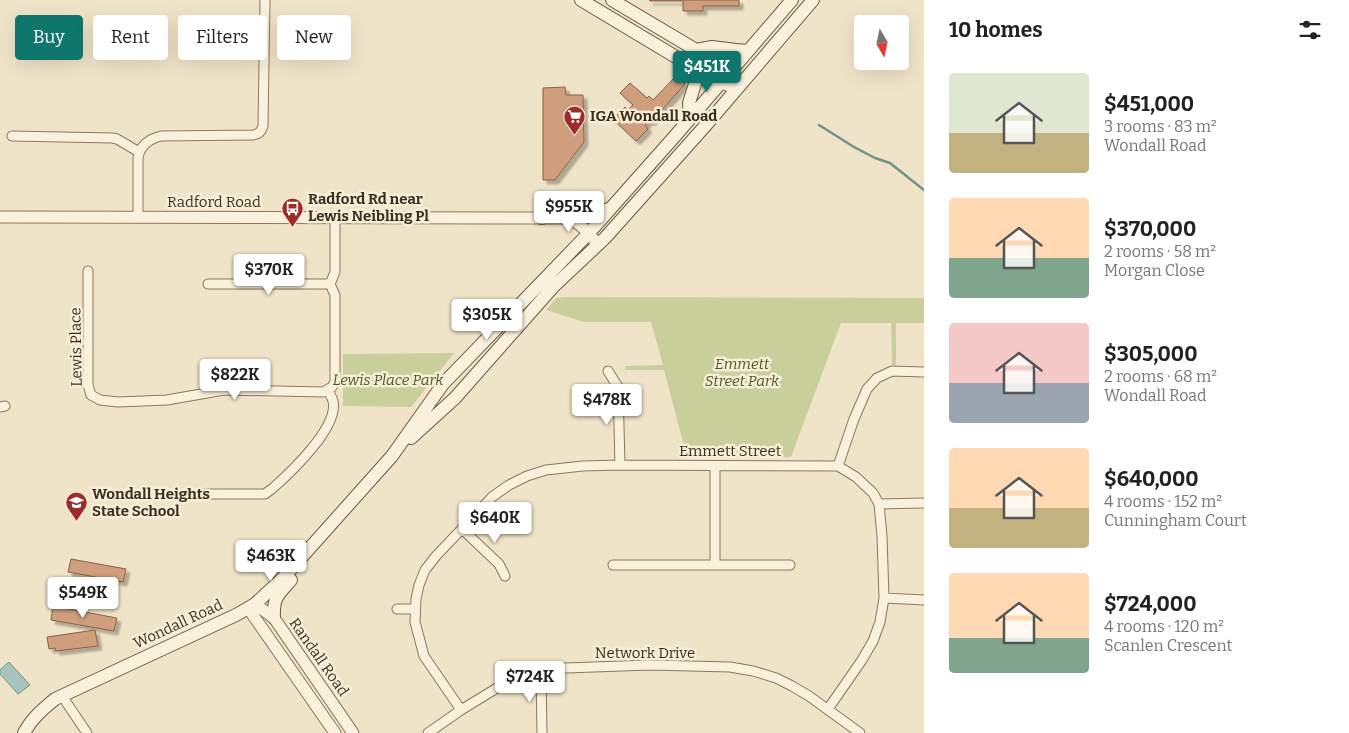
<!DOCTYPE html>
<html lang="en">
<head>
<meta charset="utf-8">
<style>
  :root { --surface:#fff; --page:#f2f2f2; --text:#222; --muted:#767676; --accent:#0f766e }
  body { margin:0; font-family:Bitter,serif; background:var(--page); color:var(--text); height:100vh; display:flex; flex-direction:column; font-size:19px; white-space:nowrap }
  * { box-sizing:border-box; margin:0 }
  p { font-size:16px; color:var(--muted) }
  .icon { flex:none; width:28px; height:28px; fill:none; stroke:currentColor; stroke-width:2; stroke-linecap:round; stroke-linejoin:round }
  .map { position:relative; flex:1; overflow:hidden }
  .details { display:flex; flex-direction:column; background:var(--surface); width:425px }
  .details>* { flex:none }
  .hud { position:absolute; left:15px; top:15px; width:475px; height:45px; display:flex; gap:10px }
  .needle { width:32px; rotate:171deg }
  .tools { position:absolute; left:854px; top:15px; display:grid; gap:10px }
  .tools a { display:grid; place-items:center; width:55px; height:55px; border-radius:5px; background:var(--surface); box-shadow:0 5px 20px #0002; font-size:25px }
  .price { position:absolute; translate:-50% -42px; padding:0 11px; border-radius:5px; background:#fff; color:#222; font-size:16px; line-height:32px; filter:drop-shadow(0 1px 2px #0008) }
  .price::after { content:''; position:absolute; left:50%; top:30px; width:15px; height:11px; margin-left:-8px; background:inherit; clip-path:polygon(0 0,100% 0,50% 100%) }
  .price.selected { background:var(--accent); color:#fff }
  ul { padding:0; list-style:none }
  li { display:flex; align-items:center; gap:15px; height:125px; padding:0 25px }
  li span { display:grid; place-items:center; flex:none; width:140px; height:100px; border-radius:5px; color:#555 }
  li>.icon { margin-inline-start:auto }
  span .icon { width:60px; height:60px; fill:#fffc; stroke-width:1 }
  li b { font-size:21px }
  h2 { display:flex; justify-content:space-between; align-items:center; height:60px; padding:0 25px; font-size:21px }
  .tag { padding:0 18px; border-radius:5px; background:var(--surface); box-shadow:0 5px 20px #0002; font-size:18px; line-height:45px }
  .tag.selected { background:var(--accent); color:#fff }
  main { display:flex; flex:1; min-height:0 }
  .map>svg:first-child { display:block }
  .green { fill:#c9cf9b }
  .water { fill:#a9c4bc; stroke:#6f938a }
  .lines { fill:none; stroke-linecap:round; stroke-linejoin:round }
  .stream { stroke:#6f938a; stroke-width:2.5 }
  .building { fill:#cf9f7d; stroke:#8d5f41; filter:url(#shadow) }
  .minor-casing { stroke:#8d765c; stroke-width:11 }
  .tertiary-casing { stroke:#8d765c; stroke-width:13 }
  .secondary-casing { stroke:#6f573f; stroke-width:14 }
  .minor { stroke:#faf1dc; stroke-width:9 }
  .tertiary { stroke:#faf1dc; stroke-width:11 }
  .secondary { stroke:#faf1dc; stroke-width:12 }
  .labels { text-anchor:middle; stroke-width:5; stroke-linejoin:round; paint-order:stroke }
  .poi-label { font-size:15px; font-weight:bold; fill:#3d2e20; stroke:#f7eed8; text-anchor:start }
  .street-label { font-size:15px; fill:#3d2e20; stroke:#f7eed8 }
  .park-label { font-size:15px; font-style:italic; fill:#4d5a26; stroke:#f7eed8 }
</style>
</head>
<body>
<main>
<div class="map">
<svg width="924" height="733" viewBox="0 0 924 733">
  <defs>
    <filter id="shadow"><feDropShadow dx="4" dy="4" stdDeviation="1" flood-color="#0004"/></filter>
  </defs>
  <rect width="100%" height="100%" fill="#f0e4c8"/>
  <path class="green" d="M566,297L924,298V323H896V365H892L891,323H841L791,457H687L664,370H625V366L663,365L651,322H584L546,310L556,298Z
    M454,353L411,407L343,406V354Z"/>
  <path class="water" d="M9,662L30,685L18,694L0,674V670Z"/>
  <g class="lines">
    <path class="stream" d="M819,125L854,147L875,158L890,163L924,190"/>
  </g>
  <path class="building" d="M649,0H739V6H703V11H683V1H650Z
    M676,76L685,84L651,122L649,120L645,125L648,129L636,141L613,119L625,107L628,110L633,105L620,93L630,83L647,98L649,96L653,100Z
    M565,87L566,95H583L584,142L555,180H543V88Z
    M71,559L126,569L123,582L68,572Z
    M53,606L117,618L114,631L51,620Z
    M95,630L98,646L56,651L55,648L49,649L47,637Z"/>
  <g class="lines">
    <defs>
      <path id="minor" d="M12,136L112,138L117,139L139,152
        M138,217V158C140,145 149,139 161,136L253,135C259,134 261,132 263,126L265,0
        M88,271V385L91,395L100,400L118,402L167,400L224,390L323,392L332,387L335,382V295L330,284L335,272V217
        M208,284H330
        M608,371L618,387L620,465
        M0,407L5,406
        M838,466L854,419L867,389L877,378L892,371L924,372
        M204,494H265L273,488C291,472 339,427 333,401C332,397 329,393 328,390
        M879,504L924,503
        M462,529L499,564L505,576
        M613,565H790
        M715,565V466
        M884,598L924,600
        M397,609H415
        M541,672L542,733
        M62,696L87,733
        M461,710L424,656L415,622L416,599L419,585L425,570L436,556L492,497L509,485L527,476L546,470L583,466L620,465L838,466L856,477L873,493L879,504L882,536L884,598L880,622L873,641L862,660L828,709
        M428,733L461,710L497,688L541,672L566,668L650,665L730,667L753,671L776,678L792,686L809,696L860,733"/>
      <path id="tertiary" d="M0,217L566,218C580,222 585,230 595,241
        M255,604L274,618L353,733
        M248,608L335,733"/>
      <path id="secondary" d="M581,0L706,75L728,85
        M612,0L696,50L734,76
        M696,50L712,47L736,50L748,51
        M690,118L689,103L695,84L696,69
        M542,218L547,213H593L609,209
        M411,438L455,398L553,287L605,238L706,125L813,0
        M274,618C273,597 278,595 291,580
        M24,733C32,718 43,709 55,699L236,615L255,604L283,578L392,456L443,384L588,234L675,136L792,0"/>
    </defs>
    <use href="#minor" class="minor-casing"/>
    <use href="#tertiary" class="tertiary-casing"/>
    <use href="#secondary" class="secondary-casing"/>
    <use href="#minor" class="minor"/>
    <use href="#tertiary" class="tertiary"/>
    <use href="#secondary" class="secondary"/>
  </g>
  <defs>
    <symbol id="supermarket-pin" viewBox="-11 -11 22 30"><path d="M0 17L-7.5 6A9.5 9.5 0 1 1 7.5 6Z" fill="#9e2a2b" stroke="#f7eed8"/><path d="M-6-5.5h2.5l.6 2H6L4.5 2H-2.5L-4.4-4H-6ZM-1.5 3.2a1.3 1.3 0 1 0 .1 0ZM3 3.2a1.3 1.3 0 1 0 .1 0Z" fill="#fff"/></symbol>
    <symbol id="bus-pin" viewBox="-11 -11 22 30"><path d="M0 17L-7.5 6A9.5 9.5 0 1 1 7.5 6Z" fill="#9e2a2b" stroke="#f7eed8"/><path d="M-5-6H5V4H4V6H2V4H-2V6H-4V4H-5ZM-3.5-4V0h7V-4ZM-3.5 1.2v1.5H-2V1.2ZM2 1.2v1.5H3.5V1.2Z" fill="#fff"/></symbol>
    <symbol id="school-pin" viewBox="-11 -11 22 30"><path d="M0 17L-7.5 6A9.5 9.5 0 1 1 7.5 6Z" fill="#9e2a2b" stroke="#f7eed8"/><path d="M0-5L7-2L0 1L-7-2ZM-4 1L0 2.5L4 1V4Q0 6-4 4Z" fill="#fff"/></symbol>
  </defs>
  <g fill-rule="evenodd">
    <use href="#supermarket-pin" x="562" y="104" width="25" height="34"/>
    <use href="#bus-pin" x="280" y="196" width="25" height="34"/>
    <use href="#school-pin" x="64" y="490" width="25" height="34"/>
  </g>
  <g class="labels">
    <g class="poi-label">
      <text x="590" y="121">IGA Wondall Road</text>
      <text x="308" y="204">Radford Rd near<tspan x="308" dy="17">Lewis Neibling Pl</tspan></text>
      <text x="92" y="499">Wondall Heights<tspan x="92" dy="17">State School</tspan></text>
    </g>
    <g class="street-label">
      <text x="214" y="207">Radford Road</text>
      <text transform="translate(76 347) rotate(-91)" y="5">Lewis Place</text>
      <text x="730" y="456">Emmett Street</text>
      <text transform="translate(178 624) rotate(-25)" y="5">Wondall Road</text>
      <text x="645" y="658">Network Drive</text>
      <text transform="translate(319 657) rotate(55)" y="5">Randall Road</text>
    </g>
    <g class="park-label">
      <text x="742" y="369">Emmett<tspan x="742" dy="17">Street Park</tspan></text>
      <text x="388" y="385">Lewis Place Park</text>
    </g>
  </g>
</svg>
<div class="tools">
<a><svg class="needle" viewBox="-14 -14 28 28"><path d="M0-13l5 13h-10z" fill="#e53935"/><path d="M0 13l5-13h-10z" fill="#767676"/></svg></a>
</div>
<b class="price selected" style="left:707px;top:93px">$451K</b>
<b class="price" style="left:569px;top:233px">$955K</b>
<b class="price" style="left:269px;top:296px">$370K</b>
<b class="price" style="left:487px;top:341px">$305K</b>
<b class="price" style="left:235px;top:401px">$822K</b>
<b class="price" style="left:607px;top:426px">$478K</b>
<b class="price" style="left:495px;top:544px">$640K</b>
<b class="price" style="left:271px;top:582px">$463K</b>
<b class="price" style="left:83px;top:619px">$549K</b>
<b class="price" style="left:530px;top:703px">$724K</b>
<div class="hud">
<a class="tag selected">Buy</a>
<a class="tag">Rent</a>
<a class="tag">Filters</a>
<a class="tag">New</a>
</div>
</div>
<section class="details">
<h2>10 homes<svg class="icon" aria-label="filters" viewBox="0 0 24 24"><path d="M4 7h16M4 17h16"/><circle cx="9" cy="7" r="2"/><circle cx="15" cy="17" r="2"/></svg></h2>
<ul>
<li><span style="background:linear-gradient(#dfe7d0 60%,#c2b280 0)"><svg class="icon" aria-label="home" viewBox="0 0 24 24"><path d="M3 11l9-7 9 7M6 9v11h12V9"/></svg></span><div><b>$451,000</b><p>3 rooms · 83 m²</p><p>Wondall Road</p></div></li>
<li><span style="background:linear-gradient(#ffd9b3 60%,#7fa58c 0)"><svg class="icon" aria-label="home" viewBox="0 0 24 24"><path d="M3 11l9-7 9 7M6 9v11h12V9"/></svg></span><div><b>$370,000</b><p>2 rooms · 58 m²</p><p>Morgan Close</p></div></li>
<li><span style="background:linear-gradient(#f6c9c9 60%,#9aa5b1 0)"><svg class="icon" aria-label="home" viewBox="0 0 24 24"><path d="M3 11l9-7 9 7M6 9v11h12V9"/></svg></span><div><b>$305,000</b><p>2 rooms · 68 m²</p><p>Wondall Road</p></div></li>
<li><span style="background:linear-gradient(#ffd9b3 60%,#c2b280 0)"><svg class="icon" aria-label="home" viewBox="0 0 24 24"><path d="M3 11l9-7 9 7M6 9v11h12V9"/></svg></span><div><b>$640,000</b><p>4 rooms · 152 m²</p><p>Cunningham Court</p></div></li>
<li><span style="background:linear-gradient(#ffd9b3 65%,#7fa58c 0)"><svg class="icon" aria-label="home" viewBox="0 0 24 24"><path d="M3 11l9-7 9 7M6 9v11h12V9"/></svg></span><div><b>$724,000</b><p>4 rooms · 120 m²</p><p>Scanlen Crescent</p></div></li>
</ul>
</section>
</main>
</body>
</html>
